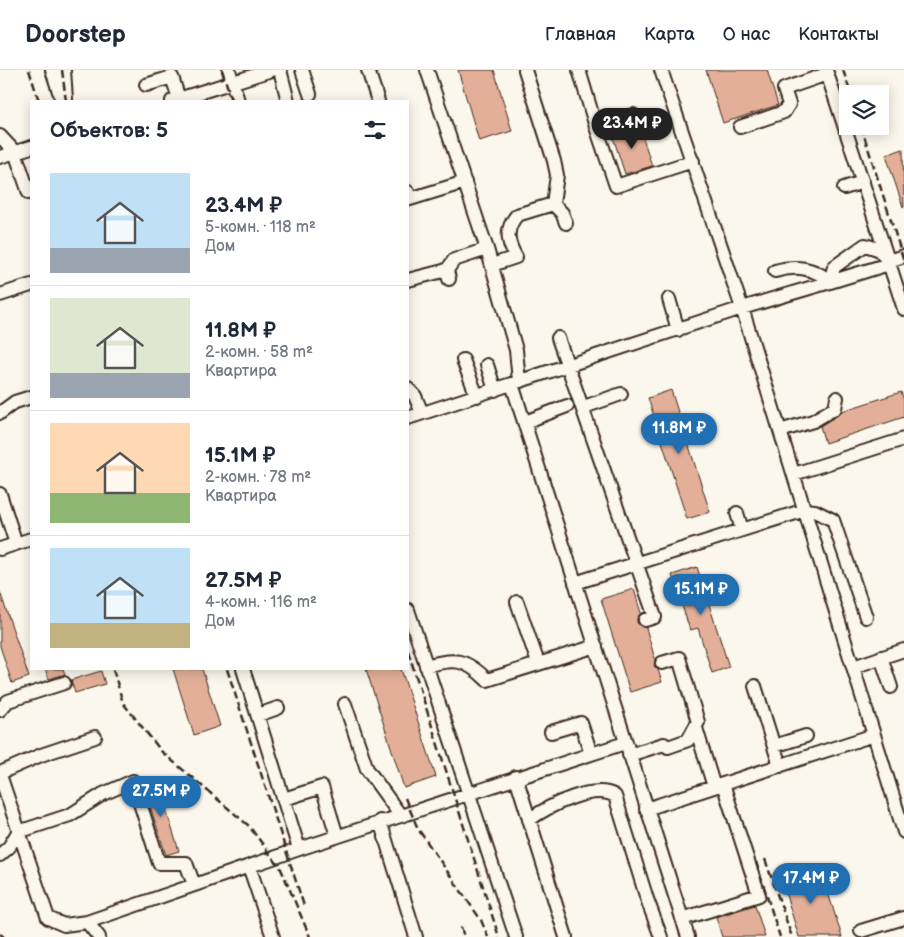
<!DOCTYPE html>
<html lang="ru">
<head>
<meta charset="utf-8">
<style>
  :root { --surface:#fff; --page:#f2f2f3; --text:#1f2937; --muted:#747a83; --line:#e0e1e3; --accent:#1f6fb2 }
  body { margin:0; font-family:"Balsamiq Sans",sans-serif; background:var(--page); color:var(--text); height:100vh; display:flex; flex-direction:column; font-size:19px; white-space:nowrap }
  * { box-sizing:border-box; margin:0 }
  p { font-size:16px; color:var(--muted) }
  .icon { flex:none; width:28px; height:28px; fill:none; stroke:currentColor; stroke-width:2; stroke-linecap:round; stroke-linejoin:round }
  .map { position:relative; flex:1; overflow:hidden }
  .panel { position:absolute; left:30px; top:30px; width:379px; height:570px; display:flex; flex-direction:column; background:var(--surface); border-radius:0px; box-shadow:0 2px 12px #0003 }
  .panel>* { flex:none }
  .tools { position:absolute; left:839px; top:15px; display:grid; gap:10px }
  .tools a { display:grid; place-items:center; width:50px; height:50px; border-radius:0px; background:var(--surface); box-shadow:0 2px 12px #0003; font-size:25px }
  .price { position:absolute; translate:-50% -42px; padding:0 11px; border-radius:18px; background:var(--accent); color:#fff; font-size:16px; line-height:32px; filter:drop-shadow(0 1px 2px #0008) }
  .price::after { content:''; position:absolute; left:50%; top:30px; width:15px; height:11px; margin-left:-8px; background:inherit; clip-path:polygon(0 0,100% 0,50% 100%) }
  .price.active { background:#222; color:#fff }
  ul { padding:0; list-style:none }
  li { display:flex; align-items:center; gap:15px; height:125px; padding:0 20px }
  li+li { border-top:1px solid var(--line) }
  li span { display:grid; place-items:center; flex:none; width:140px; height:100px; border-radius:0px; color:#555 }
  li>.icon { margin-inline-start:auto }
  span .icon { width:60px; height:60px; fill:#fffc; stroke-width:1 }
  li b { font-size:21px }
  h2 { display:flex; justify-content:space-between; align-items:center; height:60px; padding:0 20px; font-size:21px }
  header { display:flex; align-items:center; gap:30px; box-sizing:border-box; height:70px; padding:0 25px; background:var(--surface); border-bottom:1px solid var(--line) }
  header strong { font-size:24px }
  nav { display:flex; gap:28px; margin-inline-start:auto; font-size:18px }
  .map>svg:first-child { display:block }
  .building { fill:#e4af98; stroke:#3b2a1e }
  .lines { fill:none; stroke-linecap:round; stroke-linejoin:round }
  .minor-casing { stroke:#3b2a1e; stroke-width:16 }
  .minor { stroke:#fbf7ec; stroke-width:12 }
  .rail { stroke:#3b2a1e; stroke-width:2.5; stroke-dasharray:8 4; stroke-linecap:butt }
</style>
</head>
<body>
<header>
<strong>Doorstep</strong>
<nav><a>Главная</a><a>Карта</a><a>О нас</a><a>Контакты</a></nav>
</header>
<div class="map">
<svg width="904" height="867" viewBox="0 0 904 867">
  <rect width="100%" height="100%" fill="#fbf7ec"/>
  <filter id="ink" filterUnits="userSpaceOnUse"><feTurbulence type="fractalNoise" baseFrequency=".02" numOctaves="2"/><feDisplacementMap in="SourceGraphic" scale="10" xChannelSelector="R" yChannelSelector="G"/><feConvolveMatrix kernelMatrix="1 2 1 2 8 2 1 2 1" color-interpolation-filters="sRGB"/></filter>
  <g filter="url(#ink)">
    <path class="building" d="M458,0H494L512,61L479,71Z
      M706,0H767L778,35L723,53Z
      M639,55L652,96L625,104L612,64Z
      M903,79L904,137H903L886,85Z
      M671,320L710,442L687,449L648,328Z
      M901,322L904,330V347L825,373L820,356L842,341Z
      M697,497L729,597L712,603L698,558L690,560L672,505Z
      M634,519L641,543L637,548V553L646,558L655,589L654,596L658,600L662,612L630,622L601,529Z
      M0,522L29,607L12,613L0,576Z
      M45,599H63L65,604L49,609Z
      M173,599H202L220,656L194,665Z
      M366,599H401L436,707L404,718Z
      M101,601L105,614L75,623L71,610Z
      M157,711L179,781L166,785L143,715Z
      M820,797L842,867H799L781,809Z
      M755,835L765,867H722L716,847Z"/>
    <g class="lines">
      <defs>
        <path id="minor" d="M52,0L62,31
          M64,0L66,29
          M229,0L238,31
          M280,0L288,31
          M302,0L310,24
          M368,0L378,31
          M427,0L487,179L516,280L519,311
          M525,0L554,91L557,105L553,134
          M579,0L596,57
          M661,0L742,238L904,762
          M826,0L904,239
          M146,15L172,7L179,29
          M172,31L272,0
          M633,45L596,57L616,116L693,91
          M740,57L784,42L789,34L784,19L827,4
          M0,66L15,82L29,123
          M0,87L31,77
          M844,118L863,112
          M408,122L410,129L465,112
          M492,195L516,187C507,172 505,159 517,145L553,134L562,143L566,153
          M775,201C796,195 814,197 830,212L889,194
          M449,209L447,200L454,190L487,179
          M408,210L447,200
          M0,225L31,215
          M669,229L678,260
          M558,268L655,547L645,550
          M463,290L477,326
          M487,295L495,320
          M512,314L688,867
          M408,319L415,326L422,343
          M584,337L621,324
          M0,343L15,332L31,327
          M408,348L742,238L830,212L834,197L865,175L878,179L888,191L904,186
          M525,352L567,336
          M780,361L813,351L835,338L837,328
          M794,404L904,369
          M0,424L16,474
          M737,443L742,460
          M0,479L31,469
          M575,513L805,440L815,441L833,450L866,547
          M517,532L538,593
          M408,540L516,867
          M881,587L891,617
          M426,596C454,588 465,588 487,610L596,576
          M853,597L904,580
          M243,599L299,779L625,673
          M755,616L780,696
          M345,634L367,699L400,745
          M0,640L8,631L64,613
          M258,645L278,638
          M696,658L714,717
          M551,662L581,653L591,684
          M774,676L806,666
          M629,685L664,674L668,677L688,670L698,652L679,588L662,593
          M0,703L41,685L95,667
          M0,705L48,848L64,855L87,852L299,779
          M516,707L566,867
          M284,729L322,717L337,766
          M646,739L874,665
          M529,750C548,736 594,713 615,726L647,829L661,867
          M380,751L416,867
          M0,785L9,777L18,762L70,745L103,724L133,711L159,793H186L194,815
          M249,796L273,867
          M682,849L759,825L723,714
          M87,852L99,867
          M861,861L904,848"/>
      </defs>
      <use href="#minor" class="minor-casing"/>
      <use href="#minor" class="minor"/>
      <path class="rail" d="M29,0L39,31
        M62,0L66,31
        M222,0L232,31
        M843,0L851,24
        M861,56L904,191
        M408,581L499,867
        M113,599L123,633L162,682L249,756L281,799L310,867
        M227,599L304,836
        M405,728L418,759L481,850L488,867
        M765,789L792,867
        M756,792L780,867
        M461,857L464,867
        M0,864L4,867"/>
    </g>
  </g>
</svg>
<div class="tools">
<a><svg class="icon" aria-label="layers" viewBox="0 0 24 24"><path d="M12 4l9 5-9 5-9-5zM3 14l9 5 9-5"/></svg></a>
</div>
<b class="price active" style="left:632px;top:80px">23.4M ₽</b>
<b class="price" style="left:679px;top:385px">11.8M ₽</b>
<b class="price" style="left:701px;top:546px">15.1M ₽</b>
<b class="price" style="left:161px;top:748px">27.5M ₽</b>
<b class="price" style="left:811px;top:835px">17.4M ₽</b>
<section class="panel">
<h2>Объектов: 5<svg class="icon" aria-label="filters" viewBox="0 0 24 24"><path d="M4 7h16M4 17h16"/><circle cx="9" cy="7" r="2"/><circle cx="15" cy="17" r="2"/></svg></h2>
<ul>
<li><span style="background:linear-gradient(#bfe0f5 75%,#9aa5b1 0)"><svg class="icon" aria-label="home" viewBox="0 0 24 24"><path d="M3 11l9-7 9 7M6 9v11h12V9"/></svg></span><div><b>23.4M ₽</b><p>5-комн. · 118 m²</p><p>Дом</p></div></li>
<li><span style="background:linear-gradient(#dfe7d0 75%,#9aa5b1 0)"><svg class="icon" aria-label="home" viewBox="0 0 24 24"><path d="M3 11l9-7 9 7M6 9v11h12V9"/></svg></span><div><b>11.8M ₽</b><p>2-комн. · 58 m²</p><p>Квартира</p></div></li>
<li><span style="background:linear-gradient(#ffd9b3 70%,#8fb573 0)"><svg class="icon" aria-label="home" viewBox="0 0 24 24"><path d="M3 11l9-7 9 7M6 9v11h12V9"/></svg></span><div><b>15.1M ₽</b><p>2-комн. · 78 m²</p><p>Квартира</p></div></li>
<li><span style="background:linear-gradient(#bfe0f5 75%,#c2b280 0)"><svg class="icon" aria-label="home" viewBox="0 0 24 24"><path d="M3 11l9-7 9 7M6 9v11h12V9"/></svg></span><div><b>27.5M ₽</b><p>4-комн. · 116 m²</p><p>Дом</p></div></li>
</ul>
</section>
</div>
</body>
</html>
